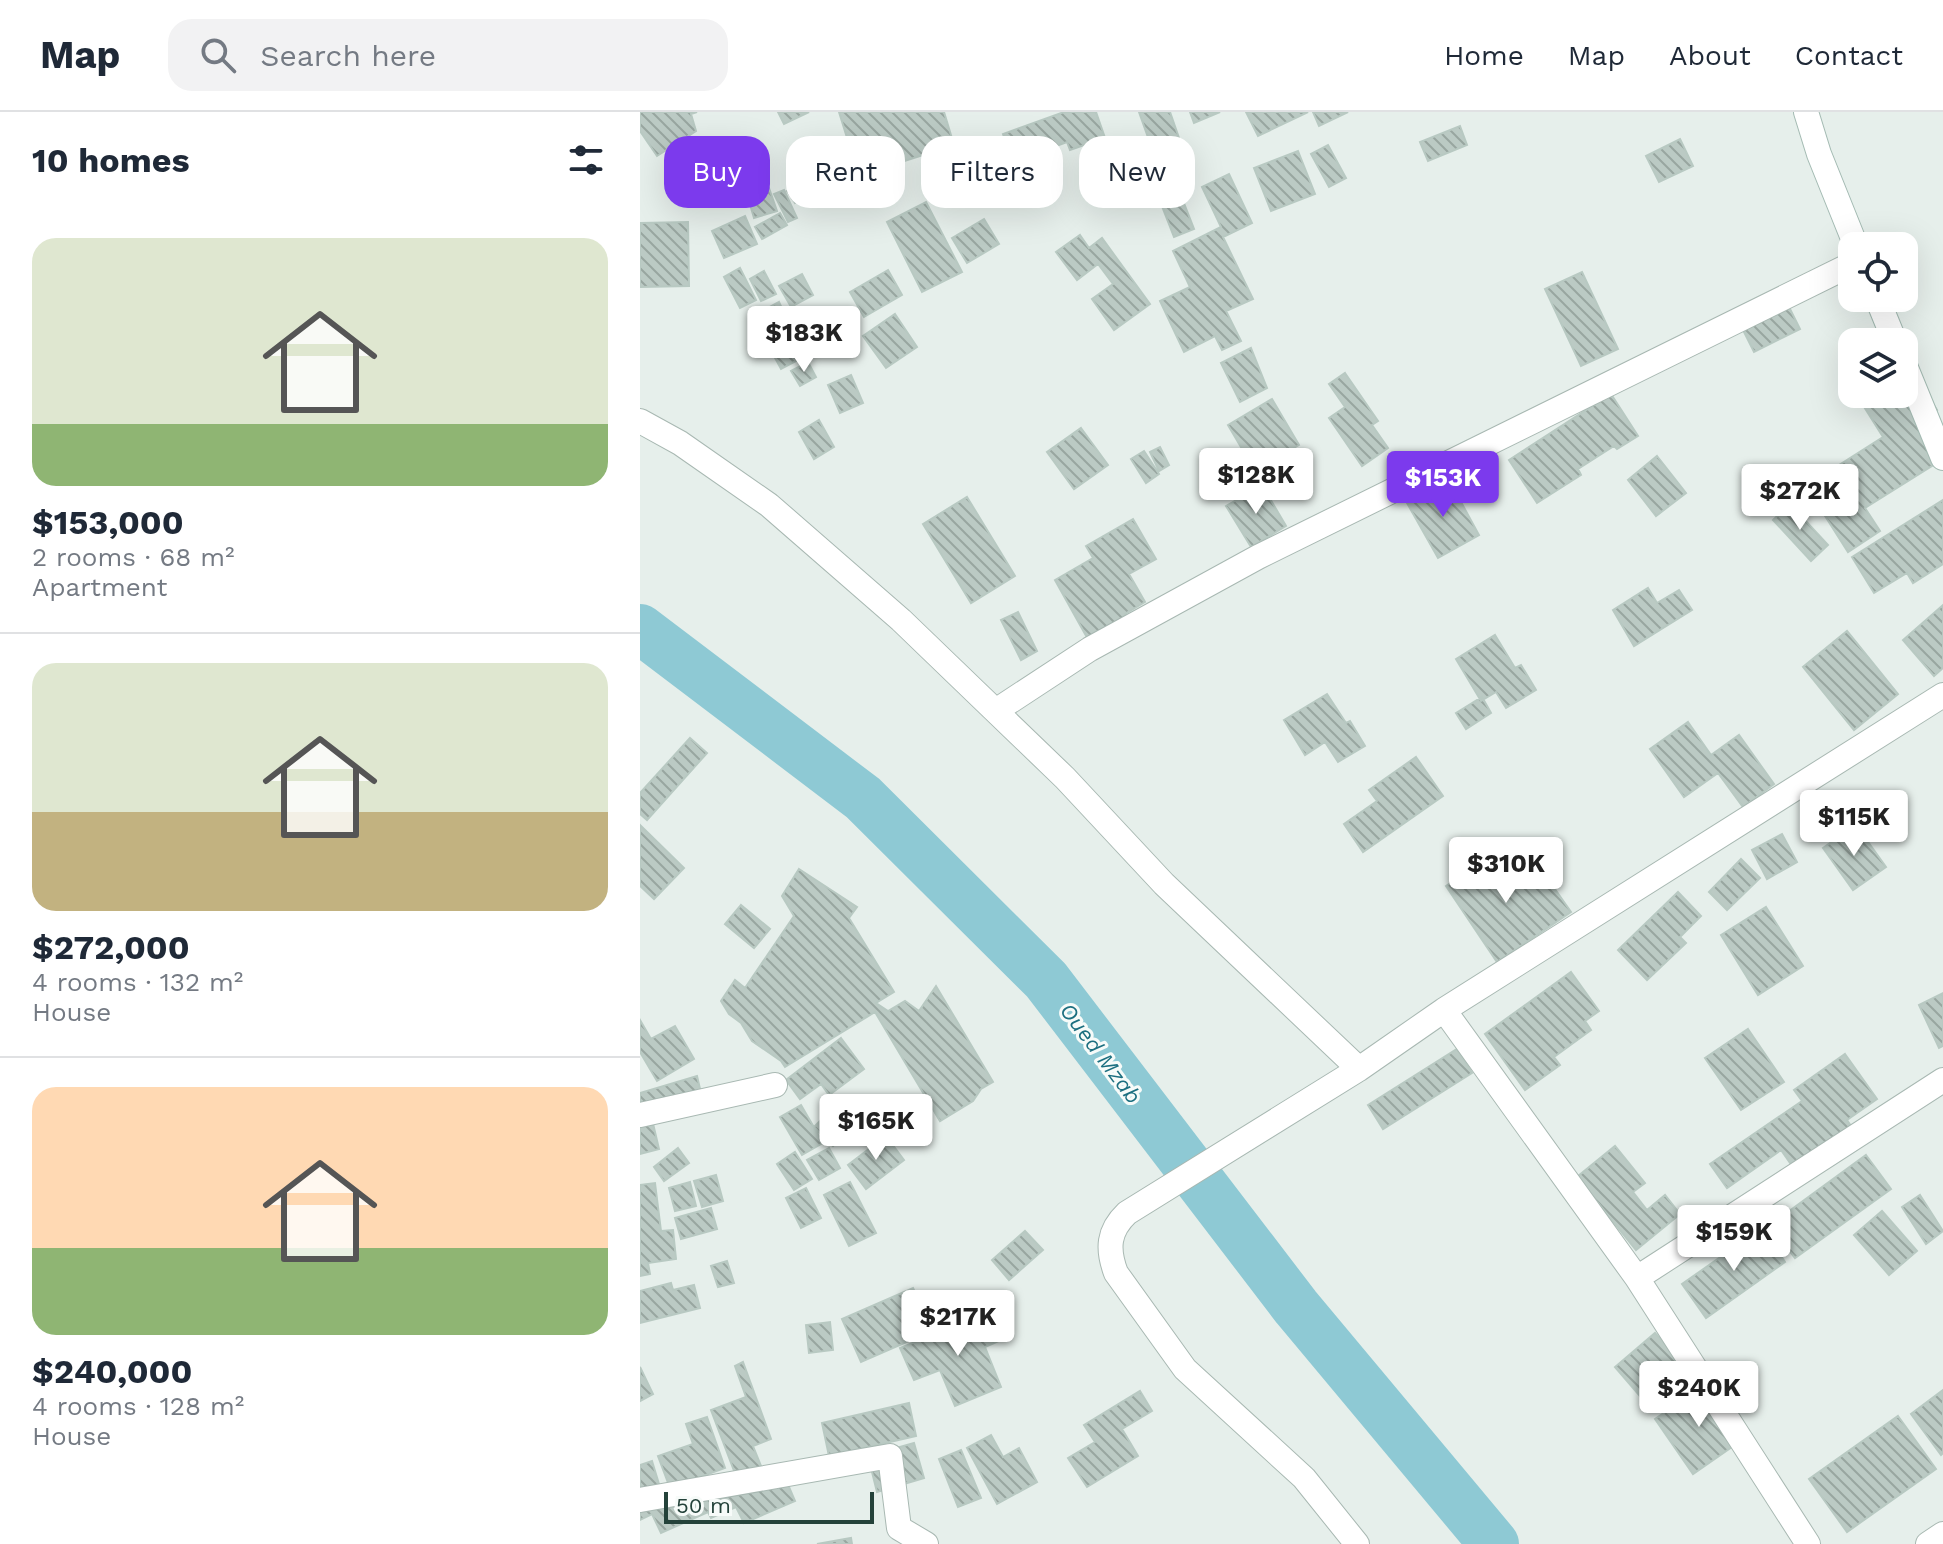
<!DOCTYPE html>
<html lang="en">
<head>
<meta charset="utf-8">
<style>
  :root { --surface:#fff; --page:#f2f2f3; --text:#1f2937; --muted:#747a83; --line:#e0e1e3; --accent:#7c3aed }
  body { margin:0; font-family:"Work Sans",sans-serif; background:var(--page); color:var(--text); height:100vh; display:flex; flex-direction:column; font-size:30px; white-space:nowrap }
  * { box-sizing:border-box; margin:0 }
  p { font-size:26px; color:var(--muted) }
  .icon { flex:none; width:44px; height:44px; fill:none; stroke:currentColor; stroke-width:2; stroke-linecap:round; stroke-linejoin:round }
  .map { position:relative; flex:1; overflow:hidden }
  .panel { display:flex; flex-direction:column; background:var(--surface); width:640px }
  .panel>* { flex:none }
  .banner { position:absolute; left:24px; top:24px; width:760px; height:72px; display:flex; gap:16px }
  .tools { position:absolute; left:1198px; top:120px; display:grid; gap:16px }
  .tools a { display:grid; place-items:center; width:80px; height:80px; border-radius:16px; background:var(--surface); box-shadow:0 8px 32px #0002; font-size:40px }
  .scale { position:absolute; left:24px; bottom:20px; width:210px; box-sizing:border-box; padding-left:8px; border:4px solid #24423a; border-top:0; font-size:22px; line-height:28px; white-space:nowrap; color:#24423a; -webkit-text-stroke:6px #f7fbf9; paint-order:stroke }
  .price { position:absolute; translate:-50% -68px; padding:0 18px; border-radius:8px; background:#fff; color:#222; font-size:26px; line-height:52px; filter:drop-shadow(0 2px 4px #0008) }
  .price::after { content:''; position:absolute; left:50%; top:48px; width:24px; height:18px; margin-left:-12px; background:inherit; clip-path:polygon(0 0,100% 0,50% 100%) }
  .price.current { background:var(--accent); color:#fff }
  ul { padding:0; list-style:none }
  li { display:grid; align-content:center; gap:16px; height:424px; padding:0 32px }
  li+li { border-top:2px solid var(--line) }
  li span { display:grid; place-items:center; height:248px; border-radius:24px; color:#555 }
  li>.icon { margin-inline-start:auto }
  span .icon { width:144px; height:144px; fill:#fffc; stroke-width:1 }
  li b { font-size:34px }
  h2 { display:flex; justify-content:space-between; align-items:center; height:96px; padding:0 32px; font-size:34px }
  .chip { padding:0 28px; border-radius:24px; background:var(--surface); box-shadow:0 8px 32px #0002; font-size:28px; line-height:72px }
  .chip.current { background:var(--accent); color:#fff }
  header { display:flex; align-items:center; gap:48px; box-sizing:border-box; height:112px; padding:0 40px; background:var(--surface); border-bottom:2px solid var(--line) }
  header strong { font-size:38px }
  nav { display:flex; gap:44px; margin-inline-start:auto; font-size:28px }
  .search { width:560px; height:72px; background:var(--page); display:flex; align-items:center; gap:20px; box-sizing:border-box; padding:0 28px; border-radius:24px; color:var(--muted); font-size:30px }
  main { display:flex; flex:1; min-height:0 }
  .map>svg:first-child { display:block }
  .lines { fill:none; stroke-linecap:round; stroke-linejoin:round }
  .river { stroke:#8ec9d4; stroke-width:50 }
  .building { fill:url(#building-back-hatch); stroke:#b8c9c2; stroke-width:2 }
  .minor-casing { stroke:#a8b8b2; stroke-width:26 }
  .secondary-casing { stroke:#a4bbb3; stroke-width:26 }
  .minor { stroke:#fff; stroke-width:24 }
  .secondary { stroke:#fff; stroke-width:24 }
  .labels { text-anchor:middle; stroke-width:6; stroke-linejoin:round; paint-order:stroke }
  .water-label { font-size:22px; font-style:italic; fill:#1c6f80; stroke:#f7fbf9 }
</style>
</head>
<body>
<header>
<strong>Map</strong>
<div class="search"><svg class="icon" aria-label="search" viewBox="0 0 24 24"><circle cx="10" cy="10" r="6"/><path d="M15 15l6 6"/></svg>Search here</div>
<nav><a>Home</a><a>Map</a><a>About</a><a>Contact</a></nav>
</header>
<main>
<section class="panel">
<h2>10 homes<svg class="icon" aria-label="filters" viewBox="0 0 24 24"><path d="M4 7h16M4 17h16"/><circle cx="9" cy="7" r="2"/><circle cx="15" cy="17" r="2"/></svg></h2>
<ul>
<li><span style="background:linear-gradient(#dfe7d0 75%,#8fb573 0)"><svg class="icon" aria-label="home" viewBox="0 0 24 24"><path d="M3 11l9-7 9 7M6 9v11h12V9"/></svg></span><div><b>$153,000</b><p>2 rooms · 68 m²</p><p>Apartment</p></div></li>
<li><span style="background:linear-gradient(#dfe7d0 60%,#c2b280 0)"><svg class="icon" aria-label="home" viewBox="0 0 24 24"><path d="M3 11l9-7 9 7M6 9v11h12V9"/></svg></span><div><b>$272,000</b><p>4 rooms · 132 m²</p><p>House</p></div></li>
<li><span style="background:linear-gradient(#ffd9b3 65%,#8fb573 0)"><svg class="icon" aria-label="home" viewBox="0 0 24 24"><path d="M3 11l9-7 9 7M6 9v11h12V9"/></svg></span><div><b>$240,000</b><p>4 rooms · 128 m²</p><p>House</p></div></li>
</ul>
</section>
<div class="map">
<svg width="1303" height="1432" viewBox="0 0 1303 1432">
  <defs>
    <pattern id="building-back-hatch" width="6" height="6" patternUnits="userSpaceOnUse" patternTransform="scale(2)"><rect width="6" height="6" fill="#bbcac4"/><path d="M-1 5l2 2M0 0l6 6M5-1l2 2" fill="none" stroke="#98a6a0"/></pattern>
  </defs>
  <rect width="100%" height="100%" fill="#e6efeb"/>
  <g class="lines">
    <path class="river" d="M0,517L223,686L406,868L656,1195L854,1432"/>
  </g>
  <path class="building" d="M0,0H57L51,2L56,19L17,44L0,19Z
    M138,0H169L144,12Z
    M199,0H304L314,33L196,71L190,52L213,45Z
    M424,0H456L465,26L430,38L427,30L373,50L363,22Z
    M499,0H530L548,52L521,62Z
    M550,0H580L554,11Z
    M606,0H668L618,24Z
    M673,0H708L679,14Z
    M820,14L827,33L788,49L780,30Z
    M355,26L378,66L343,85L320,45Z
    M1040,27L1053,54L1019,70L1006,44Z
    M688,33L706,66L689,75L671,42Z
    M658,39L675,82L631,99L614,56Z
    M589,62L612,111L583,125L613,187L586,199L601,229L582,238L575,224L544,240L520,189L550,175L533,139L581,115L562,75Z
    M533,63L554,117L534,125L513,71Z
    M157,73L165,85L155,91L147,79Z
    M129,76L137,99L114,106L107,82Z
    M144,78L157,106L148,110L134,82Z
    M286,90L322,160L282,180L247,110Z
    M140,101L147,113L122,127L115,115Z
    M105,104L117,132L84,146L72,119Z
    M344,107L359,132L327,151L312,126Z
    M48,110L49,174L0,175V111Z
    M440,123L449,136L462,126L510,192L474,218L452,187L473,172L458,152L437,168L416,140Z
    M100,156L116,188L100,196L84,165Z
    M248,158L262,183L224,205L210,180Z
    M124,159L136,182L121,189L110,167Z
    M942,160L978,237L941,254L905,177Z
    M162,162L173,183L151,195L139,174Z
    M139,190L150,214L122,228L111,205Z
    M1149,195L1160,217L1114,240L1103,218Z
    M255,202L277,235L246,256L223,224Z
    M158,217L171,241L141,257L128,233Z
    M611,236L627,276L600,290L581,251Z
    M1264,246L1297,298L1280,309L1303,347L1225,396L1240,419L1208,440L1166,374L1243,325L1216,282H1264Z
    M168,250L176,265L160,274L151,259Z
    M705,261L738,309L732,313L748,336L722,354L689,306L705,295L689,272Z
    M211,263L223,291L200,301L188,273Z
    M971,282L998,324L977,337L974,334L938,357L941,363L897,391L869,348Z
    M632,287L659,333L615,359L588,313Z
    M179,308L194,335L174,347L159,320Z
    M441,316L468,353L434,377L407,340Z
    M520,335L529,353L519,359L510,340Z
    M504,339L519,362L506,371L491,347Z
    M1017,344L1046,381L1016,404L988,368Z
    M809,368L839,423L798,446L767,391Z
    M622,373L646,414L611,435L586,394Z
    M327,385L375,464L331,491L283,412Z
    M1303,388V452L1273,471L1267,461L1234,481L1212,445Z
    M1150,392L1188,433L1171,449L1133,408Z
    M493,407L516,447L489,462L505,490L485,502L487,506L449,529L415,468L453,446L446,434Z
    M1008,476L1017,491L1039,478L1052,498L994,534L973,498Z
    M1303,493V556L1294,564L1263,528Z
    M378,500L397,539L381,548L361,508Z
    M1207,519L1258,582L1214,618L1163,555Z
    M855,523L875,556L881,553L896,578L866,596L856,580L841,589L816,547Z
    M687,582L706,611L710,609L725,634L698,650L685,630L665,643L644,608Z
    M842,585L851,601L826,617L816,601Z
    M1048,610L1071,643L1099,623L1134,672L1103,695L1078,661L1044,685L1010,637Z
    M50,626L67,641L7,708L0,702V681Z
    M776,645L803,684L723,740L704,712L737,689L729,678Z
    M0,713L44,756L14,787L0,774Z
    M1216,713L1246,755L1213,778L1183,736Z
    M1142,722L1157,750L1127,767L1112,738Z
    M859,739L882,774L903,760L931,800L857,850L806,774Z
    M1101,747L1120,766L1087,798L1069,780Z
    M159,757L217,795L209,806L254,880L236,891L248,899L265,889L279,899L296,874L353,970L341,977L333,989L300,1009L235,900L145,955L141,949L112,929L101,911L89,902L81,889L95,868L105,876L154,804L142,784Z
    M1038,780L1061,804L1040,825L1046,831L1007,868L978,838Z
    M101,793L130,817L114,836L85,812Z
    M1126,795L1163,854L1118,883L1081,823Z
    M931,860L959,899L945,909L951,918L914,945L920,953L885,978L845,922Z
    M1303,881V934L1299,936L1279,893Z
    M0,908L11,927L35,914L54,947L17,969L0,940Z
    M1108,917L1144,970L1101,998L1065,946Z
    M201,926L224,957L189,983L181,972L160,987L146,968Z
    M817,937L832,961L743,1017L728,993Z
    M1205,942L1237,987L1207,1008L1213,1017L1155,1058L1141,1038L1087,1076L1070,1052L1162,989L1154,978Z
    M57,964L61,981L0,999V981Z
    M198,991L218,1010L193,1034L174,1015Z
    M161,993L183,1031L162,1043L140,1005Z
    M11,1003L19,1037L0,1042V1006Z
    M246,1024L264,1048L226,1077L208,1053Z
    M975,1034L1005,1071L993,1080L1007,1098L1025,1083L1040,1102L996,1138L937,1065Z
    M38,1036L49,1051L24,1069L14,1055Z
    M189,1036L200,1056L179,1068L167,1048Z
    M155,1040L172,1067L154,1078L137,1052Z
    M1226,1043L1251,1077L1155,1146L1130,1113Z
    M76,1063L83,1089L62,1095L54,1069Z
    M50,1070L56,1094L35,1099L29,1076Z
    M210,1070L236,1121L209,1134L184,1083Z
    M15,1071L21,1119L33,1118L36,1147L8,1151L10,1162L0,1164V1073Z
    M166,1076L181,1106L161,1116L146,1086Z
    M1280,1083L1303,1119L1286,1132L1262,1095Z
    M71,1096L77,1117L41,1127L35,1106Z
    M1242,1099L1277,1139L1249,1163L1214,1123Z
    M1122,1116L1145,1150L1066,1206L1042,1172Z
    M385,1119L403,1138L369,1168L352,1148Z
    M87,1149L94,1171L78,1175L71,1154Z
    M31,1171L33,1178L54,1173L60,1196L0,1211V1179Z
    M273,1176L292,1219L221,1250L202,1207Z
    M349,1200L361,1228L345,1235L361,1275L315,1294L300,1258L274,1268L260,1236Z
    M190,1210L193,1238L169,1241L166,1213Z
    M1015,1221L1046,1256L1006,1291L975,1255Z
    M103,1250L131,1327L113,1334L121,1354L96,1364L71,1298L106,1285L95,1254Z
    M0,1255L13,1282L0,1289Z
    M1065,1273L1102,1328L1053,1362L1015,1307Z
    M1303,1278V1341L1301,1343L1271,1302Z
    M500,1279L512,1299L482,1317L498,1344L447,1375L428,1346L455,1330L444,1313Z
    M269,1291L276,1324L189,1344L182,1311Z
    M1258,1304L1296,1357L1207,1420L1169,1367Z
    M67,1305L85,1356L30,1376L18,1344L53,1332L46,1312Z
    M351,1323L363,1345L379,1336L397,1370L357,1392L327,1336Z
    M274,1331L284,1366L237,1380L228,1344Z
    M321,1338L341,1386L318,1395L299,1347Z
    M12,1349L19,1372L0,1378V1353Z
    M140,1354L155,1389L104,1411L96,1395L71,1406L68,1400L21,1421L12,1402L0,1408V1399Z
    M211,1426L212,1432H177Z"/>
  <g class="lines">
    <defs>
      <path id="minor" d="M0,309L40,331L129,393L261,508L425,666L524,772L719,957
        M357,598L450,537L618,445L1212,152
        M804,898L997,1166L1303,968
        M0,1003L135,973
        M997,1166L1168,1432
        M0,1388L250,1344L259,1416L286,1432
        M717,1432L664,1366L545,1257L476,1161C467,1137 468,1119 487,1101L719,957L804,898L1303,583
        M1288,1432L1303,1422"/>
      <path id="secondary" d="M1166,0L1179,42L1216,134
        M1237,186L1255,230
        M1264,251L1303,346"/>
    </defs>
    <use href="#minor" class="minor-casing"/>
    <use href="#secondary" class="secondary-casing"/>
    <use href="#minor" class="minor"/>
    <use href="#secondary" class="secondary"/>
  </g>
  <g class="labels">
    <g class="water-label">
      <text transform="translate(461 941) rotate(53)" y="8">Oued Mzab</text>
    </g>
  </g>
</svg>
<div class="tools">
<a><svg class="icon" aria-label="locate" viewBox="0 0 24 24"><circle cx="12" cy="12" r="6"/><path d="M12 2v4M12 18v4M2 12h4M18 12h4"/></svg></a>
<a><svg class="icon" aria-label="layers" viewBox="0 0 24 24"><path d="M12 4l9 5-9 5-9-5zM3 14l9 5 9-5"/></svg></a>
</div>
<div class="scale">50 m</div>
<b class="price" style="left:164px;top:262px">$183K</b>
<b class="price" style="left:616px;top:404px">$128K</b>
<b class="price current" style="left:803px;top:407px">$153K</b>
<b class="price" style="left:1160px;top:420px">$272K</b>
<b class="price" style="left:1214px;top:746px">$115K</b>
<b class="price" style="left:866px;top:793px">$310K</b>
<b class="price" style="left:236px;top:1050px">$165K</b>
<b class="price" style="left:1094px;top:1161px">$159K</b>
<b class="price" style="left:318px;top:1246px">$217K</b>
<b class="price" style="left:1059px;top:1317px">$240K</b>
<div class="banner">
<a class="chip current">Buy</a>
<a class="chip">Rent</a>
<a class="chip">Filters</a>
<a class="chip">New</a>
</div>
</div>
</main>
</body>
</html>
